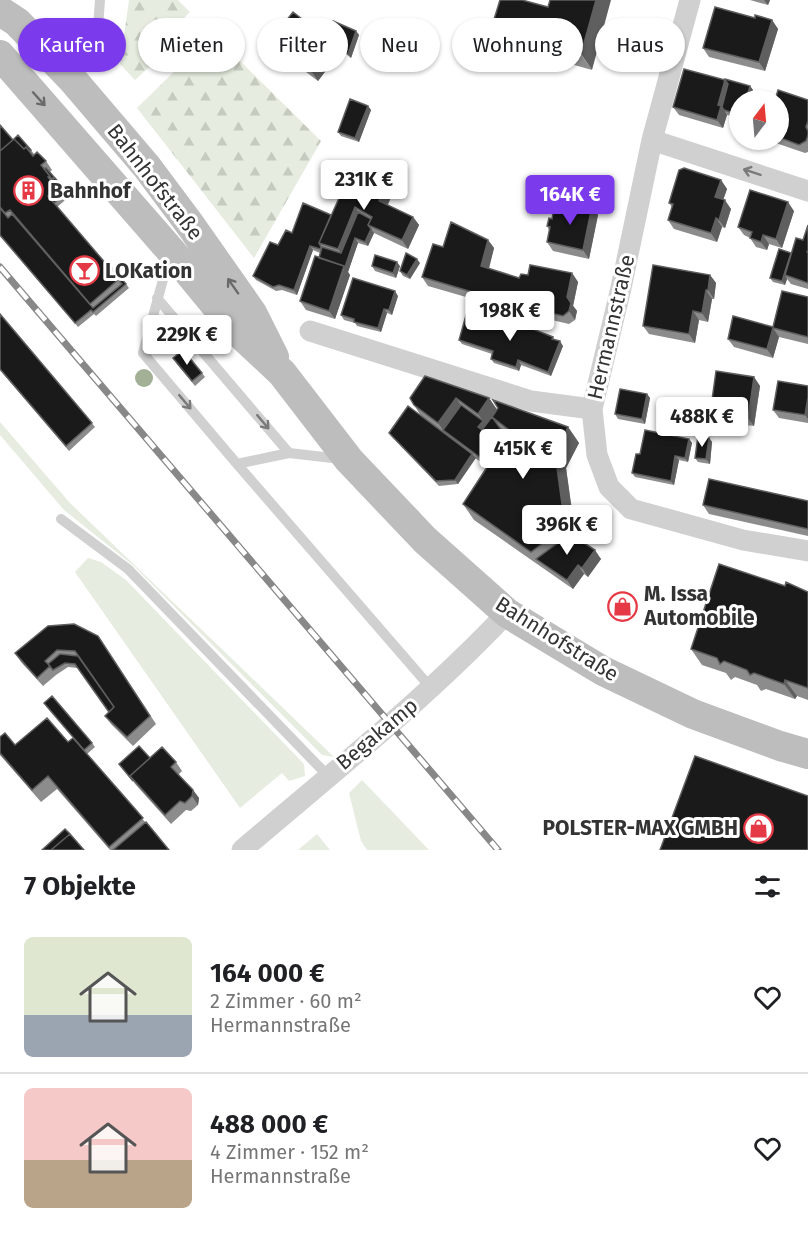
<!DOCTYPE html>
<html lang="de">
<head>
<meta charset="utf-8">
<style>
  :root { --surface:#fff; --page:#f2f2f2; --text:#202124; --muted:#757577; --line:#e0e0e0; --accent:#7c3aed }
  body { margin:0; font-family:"Fira Sans",sans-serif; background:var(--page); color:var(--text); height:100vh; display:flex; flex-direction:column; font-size:22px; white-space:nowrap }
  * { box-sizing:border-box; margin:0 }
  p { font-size:20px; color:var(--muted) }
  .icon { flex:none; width:33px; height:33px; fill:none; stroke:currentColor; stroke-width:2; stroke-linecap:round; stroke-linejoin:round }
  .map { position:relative; height:850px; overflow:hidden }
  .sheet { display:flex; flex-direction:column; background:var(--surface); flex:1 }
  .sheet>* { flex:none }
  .hud { position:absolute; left:18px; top:18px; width:772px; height:54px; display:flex; gap:12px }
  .needle { width:39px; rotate:16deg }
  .tools { position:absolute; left:729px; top:90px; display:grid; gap:12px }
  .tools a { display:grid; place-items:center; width:60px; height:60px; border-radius:50%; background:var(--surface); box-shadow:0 2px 4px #0004; font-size:30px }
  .price { position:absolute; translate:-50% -51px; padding:0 14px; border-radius:6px; background:#fff; color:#222; font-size:20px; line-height:39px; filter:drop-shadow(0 2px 3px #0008) }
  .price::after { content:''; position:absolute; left:50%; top:36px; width:18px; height:14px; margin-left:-9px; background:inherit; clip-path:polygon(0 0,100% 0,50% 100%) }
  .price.active { background:var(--accent); color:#fff }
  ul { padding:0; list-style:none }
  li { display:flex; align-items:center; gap:18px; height:150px; padding:0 24px }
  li+li { border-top:2px solid var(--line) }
  li span { display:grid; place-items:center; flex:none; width:168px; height:120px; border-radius:9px; color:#555 }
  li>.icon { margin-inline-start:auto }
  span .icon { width:72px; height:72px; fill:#fffc; stroke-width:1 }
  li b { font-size:26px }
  h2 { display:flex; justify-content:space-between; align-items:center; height:72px; padding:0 24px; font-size:26px }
  .chip { padding:0 21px; border-radius:27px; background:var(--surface); box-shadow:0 2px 4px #0004; font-size:21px; line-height:54px }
  .chip.active { background:var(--accent); color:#fff }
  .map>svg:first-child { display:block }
  .green { fill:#e6ecdf }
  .forest { fill:url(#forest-firs) }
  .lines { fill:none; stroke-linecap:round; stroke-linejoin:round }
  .lane { stroke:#d0d0d0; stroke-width:10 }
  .street { stroke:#d0d0d0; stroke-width:21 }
  .secondary { stroke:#bdbdbd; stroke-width:30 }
  .rail-casing { stroke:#888; stroke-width:7 }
  .rail { stroke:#fff; stroke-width:4.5; stroke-dasharray:14; stroke-linecap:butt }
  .tree { fill:#a2b095 }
  .wall { fill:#8c8c8c }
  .shaded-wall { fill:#5f5f5f }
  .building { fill:#1a1a1a; stroke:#5f5f5f; stroke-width:1.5 }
  .oneway { stroke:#6a6a6a }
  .oneway2 { stroke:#7a7a7a }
  .labels { text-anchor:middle; stroke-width:6; stroke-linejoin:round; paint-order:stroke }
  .street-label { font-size:21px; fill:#333; stroke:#fff }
  .poi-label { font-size:21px; font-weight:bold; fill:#333; stroke:#fff; text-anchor:start }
</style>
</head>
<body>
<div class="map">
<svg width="808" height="850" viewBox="0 0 808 850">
  <defs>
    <pattern id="forest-firs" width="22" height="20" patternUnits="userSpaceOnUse" patternTransform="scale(1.5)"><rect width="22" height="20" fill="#e6ecdf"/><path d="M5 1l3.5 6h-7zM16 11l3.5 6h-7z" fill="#c6cbc0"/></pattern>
  </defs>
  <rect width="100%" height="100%" fill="#fff"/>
  <path class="green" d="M0,422L70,503L334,757L322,755L134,566L64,510L0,435Z
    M88,558L101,562L126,580L304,764L305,776L289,781L282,773L240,808L75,572Z
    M362,780L429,850H367L361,841L349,793Z
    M317,834L330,850H298Z"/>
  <path class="forest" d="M129,0H178L190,12L172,30L180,39L135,80L120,64Z
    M217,38L321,141L254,258L137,108L194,52L199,56Z"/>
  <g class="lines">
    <path class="lane" d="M72,77L98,27L100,0
      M170,254L143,353L237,464L289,453L341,459
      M157,298L289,453
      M237,464L431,688
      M61,519L128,569L328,776"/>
    <path class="street" d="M690,0L652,140L621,288L592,409L597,455L609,487L631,509L743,540L808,551
      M652,140L808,191
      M310,331L531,401L592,409
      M242,850C332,773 426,699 507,613"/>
    <path class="secondary" d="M0,11L17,22L72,79L147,167L191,226L252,313L274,357
      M0,55L171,251L236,330L282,373L349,460L425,540L507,613L603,671L693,714L780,746L808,754"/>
    <defs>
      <path id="rail" d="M0,267L498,850"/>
    </defs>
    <use href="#rail" class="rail-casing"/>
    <use href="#rail" class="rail"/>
  </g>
  <circle class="tree" cx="144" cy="378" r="9"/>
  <path class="wall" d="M750,0H770L768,5Z
    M548,7L592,70L567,63L564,70L524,59L518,49L503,45L491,29Z
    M755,18L772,20L778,29L765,71L709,57L703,48Z
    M356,31L359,35L351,58L336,46L340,52L318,81L290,60L284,52L278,47L272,39L326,38L325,35Z
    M725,80L750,86L753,90L740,100V118L727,115L723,128L679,115L673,107Z
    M778,100H808V152L805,153L770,141L769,140H778Z
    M368,106L371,110L359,142L341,136L338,132Z
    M0,125L13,140L31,150L34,154L46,161L52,170L50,172L70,196L57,207L106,265L126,284L129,288L96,316L94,314L78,327L0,236Z
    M721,180L727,189L723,200L731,209L725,228L722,227L717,242L674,229L668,220L672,207L669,203Z
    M391,197L388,205L413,217L419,225L408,249L374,233L368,246L358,243L348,272L350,275L335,319L306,310L300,301L320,253L313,250L297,295L282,290L276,291L256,280L253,276L278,245L292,233L331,215Z
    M592,206L598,215L589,259L553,251L547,242L549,230L547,226L552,219L572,211Z
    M794,211L782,248L769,244L767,250L756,247L750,238L744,235L738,227Z
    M808,225V289L791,284L787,279L785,285L773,282L770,278L803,240Z
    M488,240L494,248L489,269L519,278L528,275L572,273L578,282L573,306L577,311L575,320L569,324L518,312L428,286L422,277L443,247Z
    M420,263L410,279L403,276L400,271Z
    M372,266H400L396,278L375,271Z
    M710,275L716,283L714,299H712L708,322L699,320L695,343L649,334L643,326Z
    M398,296L392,315L387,313L381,332L357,326L355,323L344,320L341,315Z
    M808,297V344L779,337L773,358L734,347L728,339L773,327Z
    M0,314L95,427L69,451L0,370Z
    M514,326L553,337L555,340L563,346L551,376L521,365L519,371L494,363L491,359L492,354L462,344L459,340Z
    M176,363L202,373L205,377L195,386Z
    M754,377L760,386L754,426L738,424L732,415V411L718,409L712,400Z
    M808,386V423L779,418L773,410Z
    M647,394L650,398L645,424L618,419L615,414Z
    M410,398H489L497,410L568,427L579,443L566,468L576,537L601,559L588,577L584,574L573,589L474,520L463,504L487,466L475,458L458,484L439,486L392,437L389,433L421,416L414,405Z
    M709,438L712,442L710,464L698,462L695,458Z
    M689,439L692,443L688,462L679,460L674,485L635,477L632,473Z
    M808,501V536L709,514L703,505Z
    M785,586L808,592V700L797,696L795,699L766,689L761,691L757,685L735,677L731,680L726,673L702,665L691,649Z
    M98,636L156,724L133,746L111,724L105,716L109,712L78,668L68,667L56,675L43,686L21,662L15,653Z
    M0,737L15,745L68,742L92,743L95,747L87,754L169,850H110L57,789L41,802L0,755Z
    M150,758L176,762L182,771L178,775L193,790L199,798L198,805L191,811L186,810L171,824L136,785L119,764Z"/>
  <path class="shaded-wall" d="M596,0H611L592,70L581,54Z
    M764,0H770L768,5Z
    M772,20L778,29L765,71L759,62Z
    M356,31L359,35L351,58L348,54Z
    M334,44L340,52L318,81L312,72Z
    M556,47L567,63L564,70L553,54Z
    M725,80L731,89L724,110L727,115L723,128L717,120L718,105Z
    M750,86L753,90L750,100H746Z
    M368,106L371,110L359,142L355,138Z
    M721,180L727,189L721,206L715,197Z
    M385,188L391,197L385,210L379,201Z
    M725,200L731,209L725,228L719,220Z
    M788,202L794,211L782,248L776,239Z
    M592,206L598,215L589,259L583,250Z
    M355,207L361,216L344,257L338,249Z
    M413,217L419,225L408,249L402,240Z
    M716,218L722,227L717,242L711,233Z
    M371,229L374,233L368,246L365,242Z
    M763,235L769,244L767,250L761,242Z
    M355,238L358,243L348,272L350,275L335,319L329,311Z
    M488,240L494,248L487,275L481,266Z
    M310,246L313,250L297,295L294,290Z
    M791,253L785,275L787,279L785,285L782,281Z
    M417,259L420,263L410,279L407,275Z
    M397,262L400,266L396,278L393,273Z
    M572,273L578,282L573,306L567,297Z
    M710,275L716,283L714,299L708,290Z
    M706,290L712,299L708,322L702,313Z
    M395,291L398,296L392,315L389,310Z
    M571,303L577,311L575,320L569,311Z
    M384,309L387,313L381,332L378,328Z
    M693,311L699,320L695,343L689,334Z
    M773,328L779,337L773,358L767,349Z
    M560,341L563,346L551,376L548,372Z
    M518,360L521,365L519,371L516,367Z
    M754,377L760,386L754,426L748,418Z
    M647,394L650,398L645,424L642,419Z
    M808,397V419L805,415Z
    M456,398L467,414L443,430L438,423Z
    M489,398L500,414L492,417L484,436L478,427L483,421L478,414Z
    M568,427L579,443L566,468L576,542L565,526L555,453Z
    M709,438L712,442L710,464L706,459Z
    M689,439L692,443L688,462L685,458Z
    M472,454L476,458L458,484L455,480Z
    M675,456L679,460L674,485L671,481Z
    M595,550L601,559L588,577L582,568Z
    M578,565L584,574L573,589L567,580Z
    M785,680L797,696L795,699L784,684Z
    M193,790L199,798L198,805L192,796Z"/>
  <path class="building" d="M500,0H522L548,7L550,0H596L581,54L556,47L553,54L513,43L515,36L491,29Z
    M715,7L755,18V15L772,20L759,62L703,48Z
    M293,12L334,44L312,72L284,51L285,49L272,39Z
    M333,21L356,31L348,54L325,35Z
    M684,69L725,80L718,105L721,106L717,120L673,107Z
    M725,79L750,86L746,100H740V115L724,110L722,107L728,84L725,80L724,83Z
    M778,90L808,100V121L806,127L808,131V135L806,141L799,145L778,137V100H775Z
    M350,99L368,106L355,138L338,132Z
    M0,125L13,140L18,135L31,150L29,151L26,147L24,149L14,139L0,151Z
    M14,139L24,149L26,147L33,156L37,152L46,161L41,165L50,176L48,177L57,188L48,196L119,279L90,304L10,210L5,213L0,207V151Z
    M46,168L54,177L52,179L44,169Z
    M684,168L721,180L715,197L725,200L719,220L716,218L711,233L668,220L673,204L669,203L679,170Z
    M352,169L385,188L379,201L413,217L402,240L368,225L372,217L355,207L338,249L319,243Z
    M55,178L67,192L54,203L51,200L60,193L51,181Z
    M750,190L788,202L776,239L763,235L761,242L750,238L752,232L738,227Z
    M574,202L592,206L583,250L547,242L550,227L547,226L549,218L552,219L554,207L572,211Z
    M303,203L331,215L319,243L321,247L320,249L310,246L294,290L279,285L273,287L253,276L270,242L278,245L286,230L292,233Z
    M0,208L8,218L12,214L93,308L122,284L106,265L108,263L126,284L93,312L91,310L75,323L0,235Z
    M358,212L371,219L368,225L371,229L365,242L355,238L345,267L344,266L319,258L322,247L341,253Z
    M451,222L488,240L481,266L519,278L521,274L528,275L530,265L572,273L567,297L571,303L569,311L563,316L512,304L422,277L433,244L443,247Z
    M808,225V250L807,252L808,253V283L785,275L796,238L803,240Z
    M779,249L791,253L782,281L770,278Z
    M406,253L417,259L407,275L400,271Z
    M375,255L397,262L393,273L372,266Z
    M315,256L344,266L329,311L300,301Z
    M653,265L710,275L708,290H706L702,313L693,311L689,334L643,326Z
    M353,278L395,291L389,310L384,309L378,328L354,322V319L341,315Z
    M782,291L808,297V337L773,328L767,349L728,339L733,316L773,327Z
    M467,312L514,326L515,322L553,337L552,339L560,341L548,372L518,360L516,367L491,359L493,351L459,340Z
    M0,314L92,423L66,446L0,369Z
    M183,350L202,373L192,381L173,358Z
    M716,371L754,377L748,418L732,415L734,403L712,400Z
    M425,376L489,398L478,414L456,398L438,423L414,405L410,398Z
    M778,381L808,386V397L805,415L773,410Z
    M620,389L647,394L642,419L615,414Z
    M493,400L568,427L555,453L565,526L531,552L463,504L491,461L513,433L492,417L498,408Z
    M461,405L483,421L478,427L503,446L489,464L443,430Z
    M408,406L472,454L455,480L436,481L389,433Z
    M496,411L492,417L500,428L510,437L503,446L482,430Z
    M645,430L689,439L685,458L675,456L671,481L632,473L636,454H640Z
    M698,436L709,438L706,459L695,458Z
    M709,479L808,501V529L703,505Z
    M570,534L595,550L582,568L578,565L567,580L536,559Z
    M719,564L785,586L786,582L808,592V688L785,680L784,684L754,673L750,675L747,670L724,661L720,664L717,658L691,649Z
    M74,624L98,636L150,716L127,737L105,716L114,707L75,651L57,650L45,661L50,666L37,678L15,653L48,626Z
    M60,654L78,656L114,707L109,712L75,664L65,663L53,670L48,664Z
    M52,696L92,743L84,750L44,703Z
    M47,718L68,742L73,738L143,818L109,847L48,776L32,790L0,753V737L5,733L15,745Z
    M139,746L150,758L130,776L133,781L119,764Z
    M162,747L176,762L171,767L193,790L192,796L185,803L180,801L165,815L130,776Z
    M695,756L808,796V850H660Z
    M146,822L169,850H113Z
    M65,829L70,834L51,850H42Z
    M70,834L84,850H51Z"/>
  <defs><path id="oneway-shaft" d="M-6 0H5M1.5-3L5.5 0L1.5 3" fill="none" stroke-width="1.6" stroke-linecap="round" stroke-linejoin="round" transform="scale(1.5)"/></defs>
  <g class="oneway">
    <use href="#oneway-shaft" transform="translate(39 99) rotate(48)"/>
    <use href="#oneway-shaft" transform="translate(233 286) rotate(-125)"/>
  </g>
  <g class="oneway2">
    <use href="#oneway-shaft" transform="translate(752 172) rotate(-162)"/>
    <use href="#oneway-shaft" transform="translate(185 402) rotate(50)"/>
    <use href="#oneway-shaft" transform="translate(263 422) rotate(50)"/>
  </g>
  <defs>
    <symbol id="building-ring" viewBox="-11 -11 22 22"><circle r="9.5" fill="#fff" stroke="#e63946" stroke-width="1.5"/><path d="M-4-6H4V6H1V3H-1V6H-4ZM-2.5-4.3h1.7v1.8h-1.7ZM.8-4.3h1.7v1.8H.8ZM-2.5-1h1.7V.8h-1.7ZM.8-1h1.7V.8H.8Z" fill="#e63946"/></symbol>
    <symbol id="bar-ring" viewBox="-11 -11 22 22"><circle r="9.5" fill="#fff" stroke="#e63946" stroke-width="1.5"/><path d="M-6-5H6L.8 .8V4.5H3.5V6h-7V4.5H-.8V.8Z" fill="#e63946"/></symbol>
    <symbol id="shop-ring" viewBox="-11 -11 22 22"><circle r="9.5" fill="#fff" stroke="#e63946" stroke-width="1.5"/><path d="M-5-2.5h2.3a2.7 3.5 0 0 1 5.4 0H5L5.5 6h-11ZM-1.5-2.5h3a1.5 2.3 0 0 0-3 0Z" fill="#e63946"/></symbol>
  </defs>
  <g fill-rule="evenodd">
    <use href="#building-ring" x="12" y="174" width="33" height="33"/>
    <use href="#bar-ring" x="68" y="254" width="33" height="33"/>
    <use href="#shop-ring" x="606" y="590" width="33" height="33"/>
    <use href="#shop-ring" x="742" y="812" width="33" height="33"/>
  </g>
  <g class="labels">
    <g class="street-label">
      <text transform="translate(155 182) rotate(52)" y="7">Bahnhofstraße</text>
      <text transform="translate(611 327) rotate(-77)" y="7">Hermannstraße</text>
      <text transform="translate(557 639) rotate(32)" y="7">Bahnhofstraße</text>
      <text transform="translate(377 734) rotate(-40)" y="7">Begakamp</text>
    </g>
    <g class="poi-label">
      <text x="50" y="198">Bahnhof</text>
      <text x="105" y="278">LOKation</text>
      <text x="644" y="601">M. Issa<tspan x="644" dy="24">Automobile</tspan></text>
      <text x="738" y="835" text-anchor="end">POLSTER-MAX GMBH</text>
    </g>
  </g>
</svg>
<div class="tools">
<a><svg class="needle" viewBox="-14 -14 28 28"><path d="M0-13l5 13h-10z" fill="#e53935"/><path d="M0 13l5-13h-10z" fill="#757577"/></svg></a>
</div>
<b class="price" style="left:364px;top:211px">231K €</b>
<b class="price active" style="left:570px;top:226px">164K €</b>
<b class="price" style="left:510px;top:342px">198K €</b>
<b class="price" style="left:187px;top:366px">229K €</b>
<b class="price" style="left:702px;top:448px">488K €</b>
<b class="price" style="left:523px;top:480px">415K €</b>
<b class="price" style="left:567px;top:556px">396K €</b>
<div class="hud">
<a class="chip active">Kaufen</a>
<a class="chip">Mieten</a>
<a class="chip">Filter</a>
<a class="chip">Neu</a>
<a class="chip">Wohnung</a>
<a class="chip">Haus</a>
</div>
</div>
<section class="sheet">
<h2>7 Objekte<svg class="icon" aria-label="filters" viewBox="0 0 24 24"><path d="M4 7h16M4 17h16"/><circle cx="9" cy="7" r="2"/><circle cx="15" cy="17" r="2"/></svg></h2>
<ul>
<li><span style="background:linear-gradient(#dfe7d0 65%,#9aa5b1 0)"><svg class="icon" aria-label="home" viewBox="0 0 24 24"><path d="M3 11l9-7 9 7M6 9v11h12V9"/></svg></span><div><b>164 000 €</b><p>2 Zimmer · 60 m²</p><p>Hermannstraße</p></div><svg class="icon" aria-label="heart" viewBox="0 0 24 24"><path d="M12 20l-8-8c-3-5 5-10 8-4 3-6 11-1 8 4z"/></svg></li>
<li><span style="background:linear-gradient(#f6c9c9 60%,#b9a48a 0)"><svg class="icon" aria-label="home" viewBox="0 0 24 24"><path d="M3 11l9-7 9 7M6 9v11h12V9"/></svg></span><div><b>488 000 €</b><p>4 Zimmer · 152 m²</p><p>Hermannstraße</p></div><svg class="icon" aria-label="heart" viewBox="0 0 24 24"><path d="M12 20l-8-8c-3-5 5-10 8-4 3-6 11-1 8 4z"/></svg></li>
</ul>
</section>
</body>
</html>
